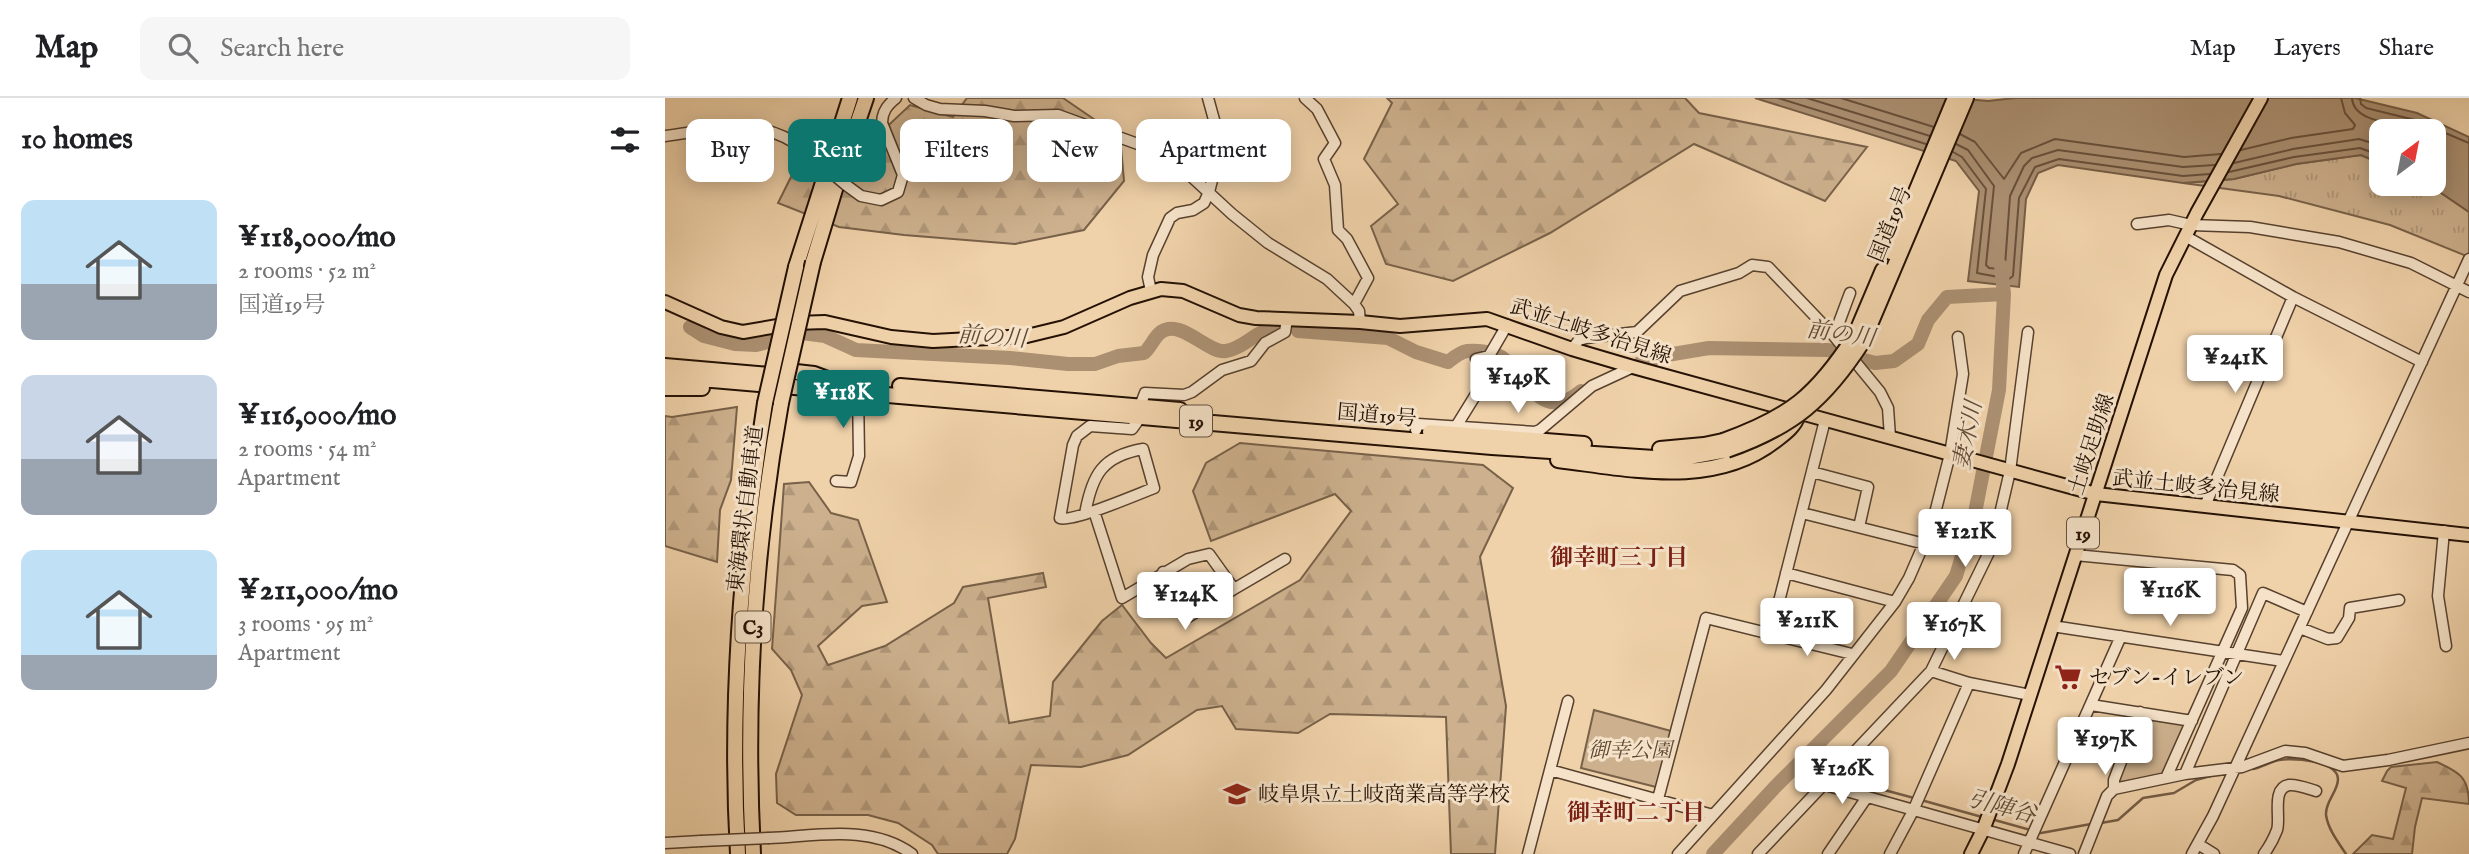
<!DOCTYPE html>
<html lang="en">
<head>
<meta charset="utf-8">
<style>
  :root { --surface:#fff; --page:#f6f6f6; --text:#202124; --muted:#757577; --line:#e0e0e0; --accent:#0f766e }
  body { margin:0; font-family:"IM FELL English","Noto Serif JP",serif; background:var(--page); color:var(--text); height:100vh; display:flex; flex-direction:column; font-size:26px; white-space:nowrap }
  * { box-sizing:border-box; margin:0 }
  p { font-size:23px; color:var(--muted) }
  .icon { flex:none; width:38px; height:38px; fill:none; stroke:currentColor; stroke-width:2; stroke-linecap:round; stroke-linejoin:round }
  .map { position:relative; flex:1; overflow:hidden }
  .sheet { display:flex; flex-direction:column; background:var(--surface); width:665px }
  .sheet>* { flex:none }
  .banner { position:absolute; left:21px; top:21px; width:665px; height:63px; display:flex; gap:14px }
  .needle { width:46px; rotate:32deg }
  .buttons { position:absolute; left:1704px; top:21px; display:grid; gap:14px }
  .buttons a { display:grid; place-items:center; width:77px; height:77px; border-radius:14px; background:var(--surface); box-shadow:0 4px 18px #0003; font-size:35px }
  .price { position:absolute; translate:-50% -60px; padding:0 16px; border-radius:7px; background:#fff; color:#222; font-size:23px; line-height:46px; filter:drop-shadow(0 2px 4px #0008) }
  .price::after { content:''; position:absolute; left:50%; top:42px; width:21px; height:16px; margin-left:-10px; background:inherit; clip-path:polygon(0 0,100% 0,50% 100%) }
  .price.active { background:var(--accent); color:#fff }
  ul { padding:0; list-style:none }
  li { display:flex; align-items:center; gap:21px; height:175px; padding:0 21px }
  li span { display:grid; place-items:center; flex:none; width:196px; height:140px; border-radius:14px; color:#555 }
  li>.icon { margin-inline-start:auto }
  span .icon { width:84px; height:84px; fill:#fffc; stroke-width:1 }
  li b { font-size:30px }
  h2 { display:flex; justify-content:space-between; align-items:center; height:84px; padding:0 21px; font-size:30px }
  .tag { padding:0 24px; border-radius:14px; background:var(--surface); box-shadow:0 4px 18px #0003; font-size:24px; line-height:63px }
  .tag.active { background:var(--accent); color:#fff }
  header { display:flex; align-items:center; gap:42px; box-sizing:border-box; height:98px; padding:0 35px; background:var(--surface); border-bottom:2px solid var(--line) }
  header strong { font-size:33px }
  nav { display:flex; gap:38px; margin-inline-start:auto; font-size:24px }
  .search { width:490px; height:63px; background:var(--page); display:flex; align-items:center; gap:18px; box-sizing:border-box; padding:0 24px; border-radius:14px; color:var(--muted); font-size:26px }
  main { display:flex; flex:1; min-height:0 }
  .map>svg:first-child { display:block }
  .grass { fill:url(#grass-tufts); stroke:#786149; stroke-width:2 }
  .forest { fill:url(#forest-firs); stroke:#786149; stroke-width:2 }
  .park { fill:#cdb18e; stroke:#786149; stroke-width:2 }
  .water { fill:#ab9072; stroke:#755d46; stroke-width:2 }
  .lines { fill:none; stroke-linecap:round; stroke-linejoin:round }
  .shore { stroke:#68503b; stroke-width:2 }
  .stream { stroke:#755d46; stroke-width:2.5 }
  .river { stroke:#ab9072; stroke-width:14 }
  .minor-casing { stroke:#57412e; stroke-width:13 }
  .major-casing { stroke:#241104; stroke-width:16 }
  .highway-casing { stroke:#241104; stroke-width:18 }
  .minor { stroke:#f5e2c8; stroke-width:10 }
  .major { stroke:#f0d2aa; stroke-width:12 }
  .highway { stroke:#f0d2aa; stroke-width:14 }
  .minor-bridge-casing { stroke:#57412e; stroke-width:13; stroke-linecap:butt }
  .highway-bridge-casing { stroke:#241104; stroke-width:18; stroke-linecap:butt }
  .minor-bridge { stroke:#f5e2c8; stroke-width:10 }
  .highway-bridge { stroke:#f0d2aa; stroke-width:14 }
  .labels { text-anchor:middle; stroke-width:6; stroke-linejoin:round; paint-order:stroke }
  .shield { fill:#f5e2c8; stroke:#63503f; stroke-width:2 }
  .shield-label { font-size:19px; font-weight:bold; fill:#241104 }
  .street-label { font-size:21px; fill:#241104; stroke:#f5e2c8 }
  .poi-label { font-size:21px; fill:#241104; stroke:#f5e2c8; text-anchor:start }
  .park-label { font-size:21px; font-style:italic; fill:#5f4934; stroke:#f5e2c8 }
  .water-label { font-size:23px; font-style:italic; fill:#614a35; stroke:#f5e2c8 }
  .neighbourhood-label { font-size:23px; font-weight:bold; fill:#7a1f14; stroke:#f5e2c8 }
</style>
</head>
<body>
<header>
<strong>Map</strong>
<div class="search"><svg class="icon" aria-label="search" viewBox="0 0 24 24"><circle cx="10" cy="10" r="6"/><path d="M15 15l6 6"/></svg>Search here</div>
<nav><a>Map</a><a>Layers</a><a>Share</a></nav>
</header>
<main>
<section class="sheet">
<h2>10 homes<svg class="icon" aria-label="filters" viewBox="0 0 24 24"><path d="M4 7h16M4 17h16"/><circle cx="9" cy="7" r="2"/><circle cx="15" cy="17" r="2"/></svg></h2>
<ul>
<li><span style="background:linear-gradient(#bfe0f5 60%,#9aa5b1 0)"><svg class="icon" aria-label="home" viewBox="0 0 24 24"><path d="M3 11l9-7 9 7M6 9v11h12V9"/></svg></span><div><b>¥118,000/mo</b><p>2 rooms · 52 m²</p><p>国道19号</p></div></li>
<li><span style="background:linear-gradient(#c9d6e8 60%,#9aa5b1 0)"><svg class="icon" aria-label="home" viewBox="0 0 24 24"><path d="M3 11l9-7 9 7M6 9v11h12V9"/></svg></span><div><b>¥116,000/mo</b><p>2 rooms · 54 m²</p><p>Apartment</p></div></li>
<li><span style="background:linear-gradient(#bfe0f5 75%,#9aa5b1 0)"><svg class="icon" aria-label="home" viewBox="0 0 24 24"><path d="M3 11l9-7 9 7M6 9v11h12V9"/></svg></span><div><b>¥211,000/mo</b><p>3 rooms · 95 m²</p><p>Apartment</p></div></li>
</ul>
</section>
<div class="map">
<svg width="1804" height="756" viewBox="0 0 1804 756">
  <defs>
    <pattern id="grass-tufts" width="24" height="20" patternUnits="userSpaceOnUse" patternTransform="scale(1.75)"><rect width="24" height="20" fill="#cdb18e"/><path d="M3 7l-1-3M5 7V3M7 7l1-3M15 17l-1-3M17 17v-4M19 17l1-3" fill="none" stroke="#b09779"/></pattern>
    <pattern id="forest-firs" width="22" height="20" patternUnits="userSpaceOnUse" patternTransform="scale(1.75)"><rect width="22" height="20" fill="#cdb18e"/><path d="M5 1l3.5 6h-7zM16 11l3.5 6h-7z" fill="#b09779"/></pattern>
  </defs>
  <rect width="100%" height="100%" fill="#f0d2aa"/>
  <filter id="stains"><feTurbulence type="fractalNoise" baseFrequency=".00286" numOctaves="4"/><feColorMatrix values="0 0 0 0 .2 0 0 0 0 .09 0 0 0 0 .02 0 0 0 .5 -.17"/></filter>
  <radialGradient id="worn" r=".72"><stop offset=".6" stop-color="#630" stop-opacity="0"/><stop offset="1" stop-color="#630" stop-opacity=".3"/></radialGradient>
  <path class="grass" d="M1696,57L1717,66V86H1763L1804,114V159L1725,127L1614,98L1518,85L1569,81L1631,66Z"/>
  <path class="forest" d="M302,0H398L455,39L459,83L419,132L350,146L239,137L174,129L113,105L143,45L194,55L245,7L288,19Z
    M722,0H1020L1034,15L1202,49L1160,103L1029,46L885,135L788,183L721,166L706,128L733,106L699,61L727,5Z
    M72,309L66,382L55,412L52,464L0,448V318L7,319Z
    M575,345L818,367L848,390L815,459L841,608L830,756H786L781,619L665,616L633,635L571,631L557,608L532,612L463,657L416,669L366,667L350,741L342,756H273L267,747L233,725L203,717H131L112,705L111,676L137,597L126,572L107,551L119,386L144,384L166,415L193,422L222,504L197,508L153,548L163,567L220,548L289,505L298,489L378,475L381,489L323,500L344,625L385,618L388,584L437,523L457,507L486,545L501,560L635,482L686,413L670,396L546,443L528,393L541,365Z
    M1772,664C1794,674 1804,679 1804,706L1757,700L1750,729L1747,756H1688L1707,737L1728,741L1741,690L1717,683L1722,673L1726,669Z"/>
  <path class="park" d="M929,612L1006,633L991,689L916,670Z
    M1479,619L1520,625L1521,629L1500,675L1496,678L1455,684L1453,681L1477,620Z"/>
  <path class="water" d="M1090,0H1290L1323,3L1350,0H1690L1752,15L1804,39V114L1763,86H1769V33H1717V66L1696,57L1631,66L1569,81L1518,85L1393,67L1373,75L1361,101L1354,189L1303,183L1314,93L1291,63Z"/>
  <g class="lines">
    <path class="shore" d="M1113,0L1261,46
      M1142,0L1265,38
      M1176,0L1269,29
      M1687,0C1688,26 1734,24 1754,33
      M1695,0L1696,6L1701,10L1750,22L1804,45
      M1295,36L1310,44L1339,81L1356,55L1390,41L1519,59L1556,56
      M1291,46L1303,52L1329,88L1321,167L1324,170L1336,171L1340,168L1345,98L1359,68L1367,60L1393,52L1518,69L1550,67
      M1576,52L1626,40L1688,31L1690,27L1680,15L1676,0
      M1288,54L1297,59L1321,91L1312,175L1344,181L1348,178L1354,100L1370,69L1394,61L1518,78L1545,76
      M1569,65L1628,51L1694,41L1717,48
      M1564,74L1629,59L1695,50L1717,58"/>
    <path class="stream" d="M1133,668L1165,677
      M1588,671C1597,669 1605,664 1614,662C1628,660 1672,662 1673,681C1673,694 1660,703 1661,717C1663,731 1673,744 1681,756
      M1171,679L1249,700
      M1256,702L1317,719
      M1326,721L1376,735L1426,726
      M1436,725L1453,722L1478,700L1509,695L1531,682L1549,677"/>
    <path class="river" d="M25,229L39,238L70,246L91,247L137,235L160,238L191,252L345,260L403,266H430L453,258L479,255C486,249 489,239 496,234C516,220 543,256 561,253C580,250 592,231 610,231
      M633,233L723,240L751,254L783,264C788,260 795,254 802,253C812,252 831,254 839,261C863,280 877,326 916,293
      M975,265L1002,257L1044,250L1163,252L1210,265L1229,263L1253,246L1263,222L1282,199L1339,196
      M1048,756L1110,689L1226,573L1291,478L1310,415L1334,292L1339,196L1336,168"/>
    <defs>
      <path id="minor" d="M249,0L261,7L275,11L320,13L349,18L393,17L503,57L567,116L603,145L662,181L689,206L694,213L695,224
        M640,0L652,11L670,45L659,61L670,87L673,132L682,141L703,180L689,206
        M0,38C49,32 96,17 138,51
        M181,87L196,98L216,102L233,94L238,77L217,25C217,14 222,7 231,0
        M1472,126L1504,122L1526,127L1585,129L1674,144L1746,165L1804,194
        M1520,138L1628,199L1757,264
        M486,193L483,179L488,157L505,120L512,115L528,112L539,105L544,94L556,47L543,0
        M1169,238L1185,195
        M907,251L914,242L921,240L972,234L1015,193L1074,175L1087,167L1103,169L1169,238L1215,294L1223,310L1225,339
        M475,308L480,295L519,297L527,294L557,272L586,263L600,245L620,234L622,221
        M792,327L826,272L825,268L811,261L824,258L842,227
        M751,332L753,326L870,334L875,332L927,288L968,269
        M1147,374L1203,389L1194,429
        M171,383L186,384L194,358L193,293
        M1540,408L1628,199
        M429,413L457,500L523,461L544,456L569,491L620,461
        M1137,415L1260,446
        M420,416C427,377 437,358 478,351L489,390C473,396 406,425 395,420L408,347L412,338L425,328L467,331L472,324L473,319
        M1779,433L1773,498L1781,548
        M1410,457L1568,472L1575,477L1577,510L1501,680
        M498,474L523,519L569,491
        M1121,475L1230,504
        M1387,528L1618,563
        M1635,530L1663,541L1672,540L1684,520L1685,510L1734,502
        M1106,535L1160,322
        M1266,573L1304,585L1365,597
        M1426,607L1527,623
        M885,672L903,603
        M1520,676L1598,495L1642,514
        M1160,687L1405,756
        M1449,691V682L1475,614
        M993,701L1041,520L1187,556
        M104,740C151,738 206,726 247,756
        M0,745L36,743
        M1533,746L1549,756
        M863,756L885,672L1048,717
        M1013,756L1161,592L1230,504L1244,480L1267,427L1285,356L1298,276L1293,239
        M1093,756L1266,573L1328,446L1345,373L1363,234
        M1163,756L1202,699
        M1225,756L1248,713L1304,585
        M1359,756L1456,538
        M1419,756L1442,698L1449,691L1520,676L1577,669L1620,653L1640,655L1678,668L1723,662L1804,645
        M1527,756L1548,718L1804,161
        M1599,756C1604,749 1609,740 1612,732C1616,720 1606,690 1624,687C1632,686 1644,691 1651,693"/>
      <path id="major" d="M0,204L56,229L78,234L130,225L160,224L226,239L268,243L362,238L399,229L465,200L496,191L518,193L574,217L591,220L695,224L735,228L822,221L907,251L968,269L1431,396L1804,437
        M1306,756L1318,732L1343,666L1501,177L1532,115L1596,0"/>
      <path id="highway" d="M1226,154L1290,0
        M148,164L171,88L201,0
        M131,169L185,0
        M1190,238L1218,172
        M1198,243L1301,0
        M0,268L117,278
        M113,272L149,276L165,282
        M0,278L827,349L989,360H1018L1062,352
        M235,288L515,312
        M0,290H37
        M765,334L919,346
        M995,351L1039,347L1058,343
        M893,362C966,371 1050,391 1112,341C1121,334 1129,328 1133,317
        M73,756C64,604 76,455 100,305
        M88,756C80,604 89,454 116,305"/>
    </defs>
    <use href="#minor" class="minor-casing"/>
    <use href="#major" class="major-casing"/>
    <use href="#highway" class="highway-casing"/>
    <use href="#minor" class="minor"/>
    <use href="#major" class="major"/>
    <use href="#highway" class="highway"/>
    <defs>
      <path id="minor-bridge" d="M138,51L181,87
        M36,743L104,740"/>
      <path id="highway-bridge" d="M100,305L131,169
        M116,305L148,164
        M1058,343C1125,319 1151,298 1190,238
        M1062,352C1128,329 1160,302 1198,243"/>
    </defs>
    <use href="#minor-bridge" class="minor-bridge-casing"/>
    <use href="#highway-bridge" class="highway-bridge-casing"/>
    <use href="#minor-bridge" class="minor-bridge"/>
    <use href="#highway-bridge" class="highway-bridge"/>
  </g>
  <defs>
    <symbol id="supermarket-bare" viewBox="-9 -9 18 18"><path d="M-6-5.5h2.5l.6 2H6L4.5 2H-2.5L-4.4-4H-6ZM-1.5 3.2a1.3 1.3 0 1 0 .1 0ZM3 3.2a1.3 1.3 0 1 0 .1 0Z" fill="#8f2418" stroke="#f5e2c8" stroke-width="2.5" paint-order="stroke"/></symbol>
    <symbol id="school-bare" viewBox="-9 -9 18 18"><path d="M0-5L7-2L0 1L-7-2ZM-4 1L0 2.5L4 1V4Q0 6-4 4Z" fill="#8f2418" stroke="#f5e2c8" stroke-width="2.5" paint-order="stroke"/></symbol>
  </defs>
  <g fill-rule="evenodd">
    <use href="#supermarket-bare" x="1384" y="560" width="38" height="38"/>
    <use href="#school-bare" x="553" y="677" width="38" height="38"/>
  </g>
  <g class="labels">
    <g class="shield">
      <rect x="515" y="307.5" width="32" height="31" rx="5"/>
      <rect x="1402" y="419.5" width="32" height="31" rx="5"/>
      <rect x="70.5" y="513.5" width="35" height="31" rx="5"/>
    </g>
    <g class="shield-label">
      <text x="531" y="330">19</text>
      <text x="1418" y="442">19</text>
      <text x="88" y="536">C3</text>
    </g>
    <g class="street-label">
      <text transform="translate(1225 126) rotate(-68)" y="7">国道19号</text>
      <text transform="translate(926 233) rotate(18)" y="7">武並土岐多治見線</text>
      <text transform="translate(712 317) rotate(5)" y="7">国道19号</text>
      <text transform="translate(1426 346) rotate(-72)" y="7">土岐足助線</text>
      <text transform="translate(1531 388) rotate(6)" y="7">武並土岐多治見線</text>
      <text transform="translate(80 411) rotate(-83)" y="7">東海環状自動車道</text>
    </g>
    <g class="poi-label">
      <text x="1424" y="586">セブン-イレブン</text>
      <text x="593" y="703">岐阜県立土岐商業高等学校</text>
    </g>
    <g class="park-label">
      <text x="965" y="659">御幸公園</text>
    </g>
    <g class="water-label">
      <text transform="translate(1176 235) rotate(8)" y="8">前の川</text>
      <text transform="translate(327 238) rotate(4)" y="8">前の川</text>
      <text transform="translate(1302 337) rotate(-79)" y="8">妻木川</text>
      <text transform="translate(1337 708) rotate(15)" y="8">引陣谷</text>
    </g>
    <g class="neighbourhood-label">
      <text x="954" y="467">御幸町三丁目</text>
      <text x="971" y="722">御幸町二丁目</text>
    </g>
  </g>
  <rect width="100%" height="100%" filter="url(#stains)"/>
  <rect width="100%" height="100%" fill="url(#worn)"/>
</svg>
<div class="buttons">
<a><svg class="needle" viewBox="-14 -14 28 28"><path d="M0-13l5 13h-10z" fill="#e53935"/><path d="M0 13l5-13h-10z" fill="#757577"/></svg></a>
</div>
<b class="price" style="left:1570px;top:297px">¥241K</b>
<b class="price" style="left:853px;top:317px">¥149K</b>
<b class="price active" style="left:178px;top:332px">¥118K</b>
<b class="price" style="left:1300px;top:471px">¥121K</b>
<b class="price" style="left:1505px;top:530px">¥116K</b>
<b class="price" style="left:520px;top:534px">¥124K</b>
<b class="price" style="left:1142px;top:560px">¥211K</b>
<b class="price" style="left:1289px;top:564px">¥167K</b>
<b class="price" style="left:1440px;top:679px">¥197K</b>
<b class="price" style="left:1177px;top:708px">¥126K</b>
<div class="banner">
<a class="tag">Buy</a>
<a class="tag active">Rent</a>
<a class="tag">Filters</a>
<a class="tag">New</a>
<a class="tag">Apartment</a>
</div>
</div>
</main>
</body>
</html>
